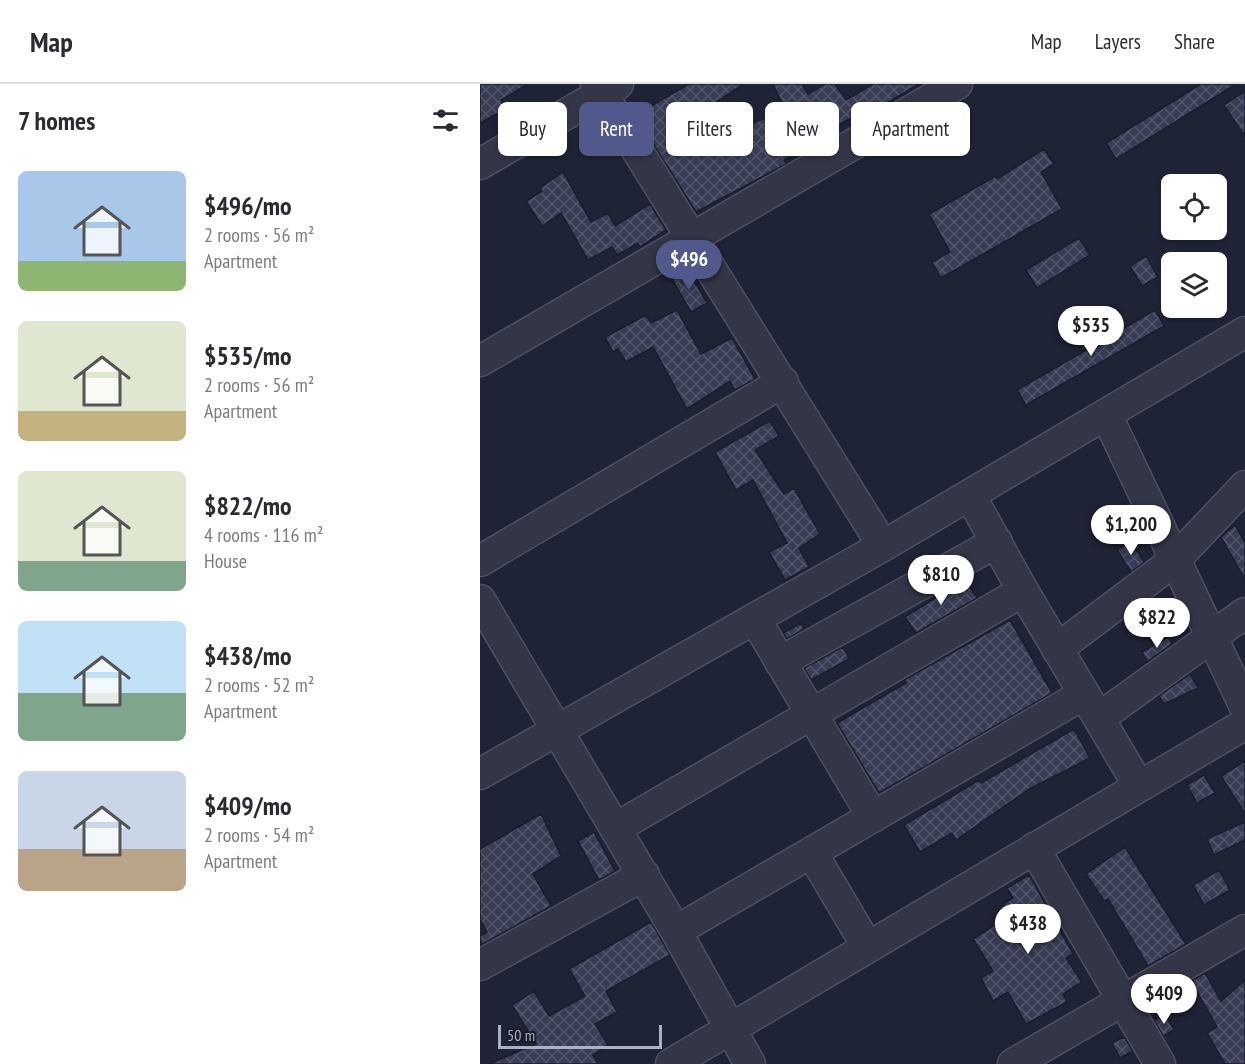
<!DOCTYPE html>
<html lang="en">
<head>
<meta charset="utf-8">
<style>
  :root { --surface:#fff; --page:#f7f7f7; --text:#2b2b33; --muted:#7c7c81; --line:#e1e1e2; --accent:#50588c }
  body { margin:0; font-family:"PT Sans Narrow",sans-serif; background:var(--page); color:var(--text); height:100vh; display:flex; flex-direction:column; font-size:22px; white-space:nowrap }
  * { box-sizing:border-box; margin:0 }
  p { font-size:20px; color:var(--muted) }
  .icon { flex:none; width:33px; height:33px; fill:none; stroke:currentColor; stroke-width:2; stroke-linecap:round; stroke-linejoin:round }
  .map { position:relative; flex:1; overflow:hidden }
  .side { display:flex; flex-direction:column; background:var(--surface); width:480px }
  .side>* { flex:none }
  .guide { position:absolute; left:18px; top:18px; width:570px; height:54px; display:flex; gap:12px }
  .controls { position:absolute; left:681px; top:90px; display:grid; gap:12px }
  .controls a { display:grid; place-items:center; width:66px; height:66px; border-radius:9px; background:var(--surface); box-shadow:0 2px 4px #0004; font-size:30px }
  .scale { position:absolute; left:18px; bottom:15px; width:164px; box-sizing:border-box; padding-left:6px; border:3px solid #acb0c4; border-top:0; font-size:16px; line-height:21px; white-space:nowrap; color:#acb0c4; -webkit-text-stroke:4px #181c2b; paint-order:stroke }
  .price { position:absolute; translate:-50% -51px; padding:0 14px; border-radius:21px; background:#fff; color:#222; font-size:20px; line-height:39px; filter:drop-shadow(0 2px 3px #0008) }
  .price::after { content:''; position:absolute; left:50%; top:36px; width:18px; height:14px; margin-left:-9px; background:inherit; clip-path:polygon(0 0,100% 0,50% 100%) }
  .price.on { background:var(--accent); color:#fff }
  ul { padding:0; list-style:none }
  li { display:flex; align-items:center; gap:18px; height:150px; padding:0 18px }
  li span { display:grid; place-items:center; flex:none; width:168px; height:120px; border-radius:9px; color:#555 }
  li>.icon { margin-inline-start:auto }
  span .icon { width:72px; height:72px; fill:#fffc; stroke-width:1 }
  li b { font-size:26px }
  h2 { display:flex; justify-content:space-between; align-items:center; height:72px; padding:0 18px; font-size:26px }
  .tag { padding:0 21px; border-radius:9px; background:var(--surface); box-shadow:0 2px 4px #0004; font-size:21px; line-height:54px }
  .tag.on { background:var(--accent); color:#fff }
  header { display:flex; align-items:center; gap:36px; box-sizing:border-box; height:84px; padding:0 30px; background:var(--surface); border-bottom:2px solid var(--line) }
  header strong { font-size:28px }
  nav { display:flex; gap:33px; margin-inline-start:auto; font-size:21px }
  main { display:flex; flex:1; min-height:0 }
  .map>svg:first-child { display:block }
  .building { fill:url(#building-cross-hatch); stroke:#1a1d2d; stroke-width:1.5 }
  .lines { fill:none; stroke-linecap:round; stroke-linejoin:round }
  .minor-casing { stroke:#4d5062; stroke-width:33 }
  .minor { stroke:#333647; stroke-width:30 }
</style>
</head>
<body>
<header>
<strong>Map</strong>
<nav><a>Map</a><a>Layers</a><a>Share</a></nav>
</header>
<main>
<section class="side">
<h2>7 homes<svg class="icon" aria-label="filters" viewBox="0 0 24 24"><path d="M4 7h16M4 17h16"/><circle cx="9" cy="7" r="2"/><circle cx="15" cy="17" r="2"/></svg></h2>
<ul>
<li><span style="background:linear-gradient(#a9c7e8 75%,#8fb573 0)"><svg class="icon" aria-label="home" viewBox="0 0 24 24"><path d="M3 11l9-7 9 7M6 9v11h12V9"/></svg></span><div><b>$496/mo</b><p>2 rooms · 56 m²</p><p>Apartment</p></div></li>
<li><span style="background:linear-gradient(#dfe7d0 75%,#c2b280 0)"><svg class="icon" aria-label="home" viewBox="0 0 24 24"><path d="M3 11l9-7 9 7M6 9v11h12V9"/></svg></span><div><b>$535/mo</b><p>2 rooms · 56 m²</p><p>Apartment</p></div></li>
<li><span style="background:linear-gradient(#dfe7d0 75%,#7fa58c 0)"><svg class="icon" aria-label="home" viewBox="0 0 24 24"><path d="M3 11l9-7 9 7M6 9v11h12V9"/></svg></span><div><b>$822/mo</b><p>4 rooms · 116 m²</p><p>House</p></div></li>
<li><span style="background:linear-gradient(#bfe0f5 60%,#7fa58c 0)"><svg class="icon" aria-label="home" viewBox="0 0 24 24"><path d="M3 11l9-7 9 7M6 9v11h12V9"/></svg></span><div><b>$438/mo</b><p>2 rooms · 52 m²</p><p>Apartment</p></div></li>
<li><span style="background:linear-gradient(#c9d6e8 65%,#b9a48a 0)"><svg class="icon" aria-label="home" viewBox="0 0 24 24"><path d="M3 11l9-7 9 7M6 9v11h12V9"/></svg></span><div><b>$409/mo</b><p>2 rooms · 54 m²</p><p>Apartment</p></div></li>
</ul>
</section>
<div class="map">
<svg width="765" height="980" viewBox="0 0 765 980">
  <defs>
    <pattern id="building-cross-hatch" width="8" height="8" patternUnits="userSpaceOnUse" patternTransform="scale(1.5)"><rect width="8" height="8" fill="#383d55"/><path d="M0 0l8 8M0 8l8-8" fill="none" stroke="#52566c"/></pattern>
  </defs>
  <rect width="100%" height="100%" fill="#1f2336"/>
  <path class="building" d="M0,0H48L21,16L26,25L0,39Z
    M209,0H264L236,18L253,47L300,28L297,23L303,21L293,0H322L328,10L345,0H355L366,16L393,0H439L385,32L382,28L340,51L342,56L304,76L306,80L216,128L155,31Z
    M721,0H756L636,75L626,59Z
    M765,7V53L744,21Z
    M564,65L574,80L561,88L582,125L461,194L452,178L470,168L449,130L516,92L517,95Z
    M83,88L111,138L128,129L135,142L170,120L186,146L160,163L158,159L137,171L132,163L108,176L81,129L62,142L46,117L62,107L60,104Z
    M599,154L610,171L557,204L546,186Z
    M666,172L678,193L662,202L650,182Z
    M208,186L227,219L211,228L192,195Z
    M197,226L221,270L252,254L275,295L255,306L250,297L207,325L173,263L146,278L138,265L133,268L125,253L166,231L171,239Z
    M675,226L684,242L546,321L537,306Z
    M290,337L299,352L275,366L304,410L314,404L340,450L319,464L329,483L305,496L289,468L307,459L273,396L256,406L235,368Z
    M755,441L765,458V495L741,453Z
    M651,457L664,478L651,488L637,466Z
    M485,495L497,514L436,549L425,533Z
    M530,536L572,609L399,709L357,639L426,599L424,596Z
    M321,539L324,545L307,555L303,549Z
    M688,553L692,560L660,583L667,577L662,568Z
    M363,563L369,575L331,596L324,584Z
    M710,590L718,604L684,620L679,612Z
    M594,645L610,674L551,704L476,756L472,749L440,768L424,741L499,696L501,699Z
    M765,677V730L741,692Z
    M724,691L735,709L717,719L707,701Z
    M61,730L81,772L53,790L71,822L1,861L0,852L7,848L0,836V765Z
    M765,738V756L734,771L727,755Z
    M114,748L135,787L119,796L98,757Z
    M645,763L706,860L668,882L628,815L624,817L606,790Z
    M739,786L750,806L724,821L713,801Z
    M549,791L593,870L586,874L602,898L583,910L587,918L546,940L528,908L513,917L501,894L513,887L493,855L529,832L523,820L533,814L527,804Z
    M171,838L190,871L126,907L137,928L115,940L128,961L113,971L118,980H9L56,960L32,921L54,907L69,932L105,912L89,885Z
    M725,889L741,917L765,896V980H745L727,949L737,943L711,897Z
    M685,930L694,946L683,952L674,936Z
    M644,953L653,967L640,974L632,959Z"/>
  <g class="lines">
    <defs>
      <path id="minor" d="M116,0L403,462
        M0,80L138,0
        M0,277L477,0
        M626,330L765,623
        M490,411L543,507L659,702
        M0,477L303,298
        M0,516L196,847L270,980
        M275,535L393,733
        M577,565L694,477L765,402
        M300,578L517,458
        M619,634L765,529
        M0,690L403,462L765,248
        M136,744L543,507
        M554,764L680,980
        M332,769L387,862
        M196,847L604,610
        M0,881L164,791
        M191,980L765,640
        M533,980L765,846"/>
    </defs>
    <use href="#minor" class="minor-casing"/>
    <use href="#minor" class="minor"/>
  </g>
</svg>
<div class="controls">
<a><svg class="icon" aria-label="locate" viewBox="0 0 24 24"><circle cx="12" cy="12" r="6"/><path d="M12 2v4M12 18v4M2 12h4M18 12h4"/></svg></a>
<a><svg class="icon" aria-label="layers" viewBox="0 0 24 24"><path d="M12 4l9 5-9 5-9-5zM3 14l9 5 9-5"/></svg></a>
</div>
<div class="scale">50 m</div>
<b class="price on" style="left:209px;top:207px">$496</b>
<b class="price" style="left:611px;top:273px">$535</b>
<b class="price" style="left:651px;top:472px">$1,200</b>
<b class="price" style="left:461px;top:522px">$810</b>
<b class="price" style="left:677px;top:565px">$822</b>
<b class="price" style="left:548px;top:871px">$438</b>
<b class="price" style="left:684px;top:941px">$409</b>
<div class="guide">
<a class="tag">Buy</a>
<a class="tag on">Rent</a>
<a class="tag">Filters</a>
<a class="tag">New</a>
<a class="tag">Apartment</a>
</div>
</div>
</main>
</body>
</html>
